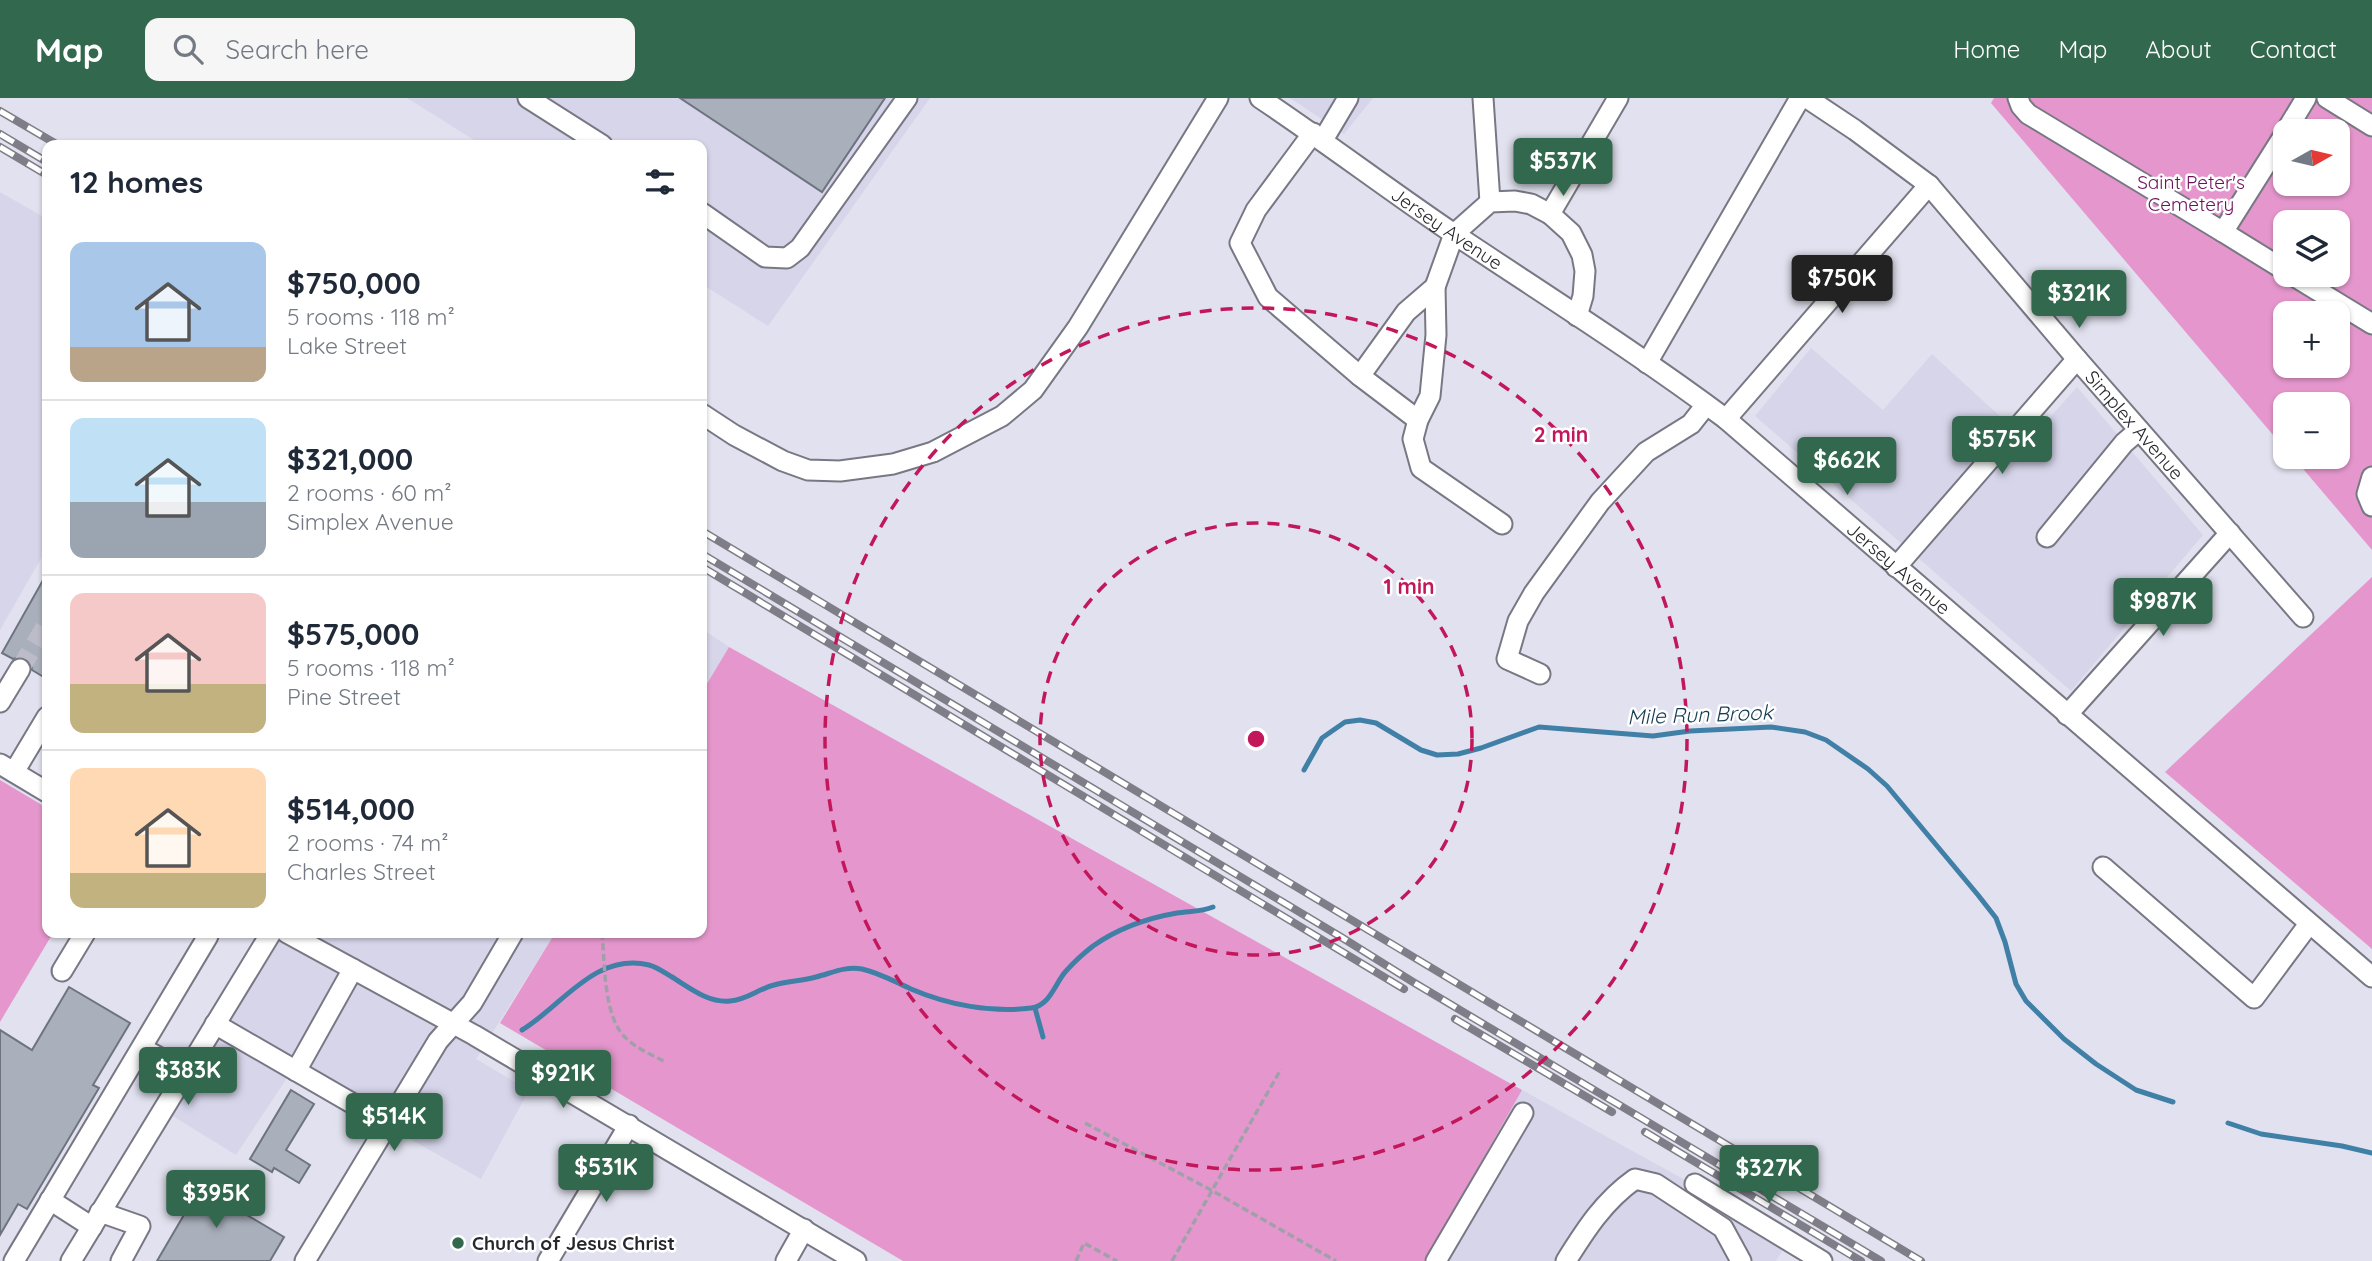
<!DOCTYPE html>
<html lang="en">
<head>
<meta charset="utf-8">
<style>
  :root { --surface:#fff; --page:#f6f6f7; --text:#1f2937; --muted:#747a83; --line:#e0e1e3; --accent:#32684d }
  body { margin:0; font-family:Quicksand,sans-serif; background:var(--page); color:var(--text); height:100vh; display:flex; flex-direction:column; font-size:26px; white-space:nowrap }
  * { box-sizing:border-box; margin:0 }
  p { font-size:23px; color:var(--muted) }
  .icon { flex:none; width:38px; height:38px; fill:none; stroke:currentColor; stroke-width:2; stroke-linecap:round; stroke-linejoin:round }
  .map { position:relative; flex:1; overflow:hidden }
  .sheet { position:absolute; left:42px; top:42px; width:665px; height:798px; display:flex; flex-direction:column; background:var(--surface); border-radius:14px; box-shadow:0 2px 5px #0004 }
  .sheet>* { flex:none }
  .needle { width:46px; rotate:82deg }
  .tools { position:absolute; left:2273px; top:21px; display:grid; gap:14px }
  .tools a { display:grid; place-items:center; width:77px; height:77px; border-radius:14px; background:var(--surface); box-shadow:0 2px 5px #0004; font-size:35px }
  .price { position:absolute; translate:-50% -60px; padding:0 16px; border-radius:7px; background:var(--accent); color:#fff; font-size:23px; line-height:46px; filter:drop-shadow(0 2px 4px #0008) }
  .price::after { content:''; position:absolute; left:50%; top:42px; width:21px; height:16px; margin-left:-10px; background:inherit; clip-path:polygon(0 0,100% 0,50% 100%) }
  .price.on { background:#222; color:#fff }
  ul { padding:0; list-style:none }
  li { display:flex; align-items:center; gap:21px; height:175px; padding:0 28px }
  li+li { border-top:2px solid var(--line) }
  li span { display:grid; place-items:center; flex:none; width:196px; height:140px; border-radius:14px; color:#555 }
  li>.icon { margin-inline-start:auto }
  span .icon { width:84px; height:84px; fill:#fffc; stroke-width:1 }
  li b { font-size:30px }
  h2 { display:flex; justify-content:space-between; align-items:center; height:84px; padding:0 28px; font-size:30px }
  header { display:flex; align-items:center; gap:42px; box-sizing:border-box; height:98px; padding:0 35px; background:var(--accent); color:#fff }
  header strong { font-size:33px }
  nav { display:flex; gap:38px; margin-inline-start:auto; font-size:24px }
  .search { width:490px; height:63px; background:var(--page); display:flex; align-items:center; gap:18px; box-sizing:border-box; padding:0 24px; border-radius:14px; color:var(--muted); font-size:26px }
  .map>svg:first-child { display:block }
  .built { fill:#d6d5ea }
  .green { fill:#e597cd; fill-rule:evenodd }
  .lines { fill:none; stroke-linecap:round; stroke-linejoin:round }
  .stream { stroke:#4080a6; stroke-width:5 }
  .building { fill:#a9b0bc; stroke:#6d747f; stroke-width:2 }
  .minor-tunnel { stroke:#bcbcc8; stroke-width:19; stroke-dasharray:19 10; stroke-linecap:butt }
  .minor-casing { stroke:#787884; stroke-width:23 }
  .path { stroke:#a0a0ab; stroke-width:3.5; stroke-dasharray:7 3.5; stroke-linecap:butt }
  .minor { stroke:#fff; stroke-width:19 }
  .rail-casing { stroke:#7f7e88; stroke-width:8 }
  .rail { stroke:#fff; stroke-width:5; stroke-dasharray:16; stroke-linecap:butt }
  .ring { fill:none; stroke:#c2185b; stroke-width:3.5; stroke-dasharray:12 9 }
  .poi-dot { fill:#32684d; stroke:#fff; stroke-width:2.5 }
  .labels { text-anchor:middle; stroke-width:5; stroke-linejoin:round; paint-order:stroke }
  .park-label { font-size:19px; fill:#6d115a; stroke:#fff }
  .street-label { font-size:19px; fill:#27262c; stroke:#fff }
  .poi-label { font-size:19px; font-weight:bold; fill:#27262c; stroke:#fff; text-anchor:start }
  .water-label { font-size:21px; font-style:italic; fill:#143c52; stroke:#fff }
  .centre { fill:#c2185b; stroke:#fff; stroke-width:3.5 }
  .ring-label { font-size:21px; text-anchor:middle; font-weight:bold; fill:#c2185b; stroke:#fff; stroke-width:5; stroke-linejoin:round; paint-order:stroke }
</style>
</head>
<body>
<header>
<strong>Map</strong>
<div class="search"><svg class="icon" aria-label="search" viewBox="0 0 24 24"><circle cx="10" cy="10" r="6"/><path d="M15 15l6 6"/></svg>Search here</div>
<nav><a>Home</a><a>Map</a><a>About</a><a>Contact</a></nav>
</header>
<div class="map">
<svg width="2372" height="1163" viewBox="0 0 2372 1163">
  <rect width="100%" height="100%" fill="#e1e1ef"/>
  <path class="built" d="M407,0H930L768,228L702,186V47H482Z
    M1290,0H1373L1344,36Z
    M0,94L47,121V450L0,532Z
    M1811,250L1883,312L1932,256L2028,344L2077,289L2203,437L2071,593L1755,318Z
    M702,531L729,549L702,594Z
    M263,835H555L476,961L529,992L481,1081L291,974L236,1057L163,1012Z
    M1522,992L1790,1140L1776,1163H1425Z"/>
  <path class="green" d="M1994,0H2372V452L2293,359H2338V306H2286L2285,351L1991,5ZM2286,33H2338V86H2286ZM2286,124H2338V177H2286ZM2286,215H2338V268H2286Z
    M2372,479V851L2165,674Z
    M729,549L1522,992L1425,1163H903L500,925L555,835H702V594Z
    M0,682L47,710V835H53L0,924Z"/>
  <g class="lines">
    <path class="stream" d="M1304,672L1322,640L1345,624L1360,622L1376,625L1421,652L1437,657L1458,656L1481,650L1539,629L1653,638L1690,633L1771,629L1805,634L1826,642L1868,671L1887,688L1978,797L1996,820L2005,844L2016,886L2026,903L2064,941L2096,966L2136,992L2173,1004
      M1035,910L1043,939
      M522,932C562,908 595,854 649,867C657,869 665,875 672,879C690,890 708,905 730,903C747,902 758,891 774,887C787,883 802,883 816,879C832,875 845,868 862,871C880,875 895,884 911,891C948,907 992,915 1031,910C1050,908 1055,885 1066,873C1074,864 1084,855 1093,848C1117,831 1148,820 1177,815C1189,813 1201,814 1213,809
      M2228,1025L2261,1036L2342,1048L2372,1055"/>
  </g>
  <path class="building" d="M680,0H885L822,94Z
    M47,475V581L32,572L31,566L26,560L20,559L13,561L2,555Z
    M69,889L130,925L93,987L99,990L27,1111L18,1106L0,1137V932L32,952Z
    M291,992L314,1006L286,1052L310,1067L299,1085L274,1070L272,1074L250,1061Z
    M185,1077L227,1100L225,1104L284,1139L270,1163H157L185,1115L168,1105Z"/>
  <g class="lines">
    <path class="minor-tunnel" d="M20,571L47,526"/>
    <defs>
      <g id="minor">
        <path d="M528,0L602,47"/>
        <path id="s1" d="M1260,0C1326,44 1390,93 1457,138C1547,198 1639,256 1726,321L2372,879"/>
        <path d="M1483,0L1490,104"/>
        <path id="s2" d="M1807,0L1855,32L1929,87L2077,261L2303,519"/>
        <path d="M2018,0L2021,8L2028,16L2223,134L2286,34"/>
        <path d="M2327,0L2372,28"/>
        <path d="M2286,33L2306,0"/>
        <path d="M1313,35L1256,112L1240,145L1268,199L1360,278L1406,214L1435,189L1454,136L1490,104L1515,103L1531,106L1550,116L1571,135L1582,157L1585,173L1583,198L1577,218"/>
        <path d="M1323,42L1348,0"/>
        <path d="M702,115L765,159L787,160L800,150L907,0"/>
        <path d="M1550,116L1618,0"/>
        <path d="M2223,134L2286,173"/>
        <path d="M2292,177L2372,226"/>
        <path d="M1435,189L1436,237L1430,298L1418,322L1413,341L1421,370L1502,426"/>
        <path d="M1647,265L1800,0"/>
        <path d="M1360,278L1418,322"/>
        <path d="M702,316L734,337L783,363L808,372L840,373L893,366L933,354L1002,318L1033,292L1078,229L1218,0"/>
        <path d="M1726,321L1929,87"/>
        <path d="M2372,379L2367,396L2372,408"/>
        <path d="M2047,439L2124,345L2139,332"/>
        <path d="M1896,469L2077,261"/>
        <path d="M1540,576L1507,561L1518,523L1534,495L1600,404L1646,354L1691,326L1706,307"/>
        <path d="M0,604L20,571"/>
        <path d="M2067,617L2230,435"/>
        <path d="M0,666L47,694"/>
        <path d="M14,674L47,619"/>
        <path d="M2103,769L2254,900L2309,826"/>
        <path d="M287,835L474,937L856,1163"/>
        <path d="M62,873L85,835"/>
        <path d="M215,926L388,1026"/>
        <path d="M142,950L186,974"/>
        <path d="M296,973L353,871"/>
        <path d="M1695,1086L1822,1163"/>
        <path d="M50,1102L92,1129"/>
        <path d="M100,1114L140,1128L121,1163"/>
        <path d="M14,1163L208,838L207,835"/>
        <path d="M71,1163L271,835"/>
        <path d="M305,1163L438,943L472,905L513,835"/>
        <path d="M548,1163L629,1027"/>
        <path d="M786,1163L804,1131"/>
        <path d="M1436,1163L1523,1015"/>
        <path d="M1566,1163C1586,1131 1604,1103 1635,1081L1656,1086L1723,1130L1741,1163"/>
      </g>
    </defs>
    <use href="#minor" class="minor-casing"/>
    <path class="path" d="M602,835C605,865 603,921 627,941C637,951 653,957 665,964
      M1085,1025L1211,1092L1336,1163
      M1076,1163L1084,1145L1117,1163
      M1172,1163L1281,971"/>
    <use href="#minor" class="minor"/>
    <defs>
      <path id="rail" d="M0,13L58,47
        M0,36L47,64
        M0,49L47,77
        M702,433L1921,1163
        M702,456L1341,839L1413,884L1881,1163
        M702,469L1404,891
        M1455,921L1612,1014
        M1645,1034L1861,1163"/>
    </defs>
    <use href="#rail" class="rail-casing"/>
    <use href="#rail" class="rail"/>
  </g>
  <g class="ring">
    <circle cx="1256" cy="641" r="216"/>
    <circle cx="1256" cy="641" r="431"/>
  </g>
  <circle class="poi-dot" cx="458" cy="1145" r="7"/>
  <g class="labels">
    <g class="park-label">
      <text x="2191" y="91">Saint Peter's<tspan x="2191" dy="22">Cemetery</tspan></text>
    </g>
    <g class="street-label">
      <text dy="7" stroke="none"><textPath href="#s1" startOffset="228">Jersey Avenue</textPath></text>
      <text dy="7" stroke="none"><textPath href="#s2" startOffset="466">Simplex Avenue</textPath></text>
      <text dy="7" stroke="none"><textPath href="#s1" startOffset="794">Jersey Avenue</textPath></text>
    </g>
    <g class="poi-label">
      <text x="472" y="1152">Church of Jesus Christ</text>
    </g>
    <g class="water-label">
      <text transform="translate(1700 617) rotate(-2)" y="7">Mile Run Brook</text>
    </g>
  </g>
  <circle cx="1256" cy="641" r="10" class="centre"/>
  <g class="ring-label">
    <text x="1561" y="344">2 min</text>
    <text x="1409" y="496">1 min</text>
  </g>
</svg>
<div class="tools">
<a><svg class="needle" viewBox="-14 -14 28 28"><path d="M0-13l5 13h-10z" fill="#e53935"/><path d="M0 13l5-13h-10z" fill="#747a83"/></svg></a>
<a><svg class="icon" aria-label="layers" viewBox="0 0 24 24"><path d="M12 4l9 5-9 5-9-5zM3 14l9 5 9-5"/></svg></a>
<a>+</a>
<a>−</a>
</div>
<b class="price" style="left:1563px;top:100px">$537K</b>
<b class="price on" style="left:1842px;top:217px">$750K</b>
<b class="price" style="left:2079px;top:232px">$321K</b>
<b class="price" style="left:2002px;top:378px">$575K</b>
<b class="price" style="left:1847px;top:399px">$662K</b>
<b class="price" style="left:2163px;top:540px">$987K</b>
<b class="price" style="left:188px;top:1009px">$383K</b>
<b class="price" style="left:563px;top:1012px">$921K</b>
<b class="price" style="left:394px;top:1055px">$514K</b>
<b class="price" style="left:606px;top:1106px">$531K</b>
<b class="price" style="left:1769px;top:1107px">$327K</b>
<b class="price" style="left:216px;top:1132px">$395K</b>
<section class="sheet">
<h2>12 homes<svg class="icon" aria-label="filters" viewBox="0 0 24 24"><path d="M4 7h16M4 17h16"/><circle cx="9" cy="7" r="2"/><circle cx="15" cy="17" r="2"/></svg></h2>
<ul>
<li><span style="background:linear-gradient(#a9c7e8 75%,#b9a48a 0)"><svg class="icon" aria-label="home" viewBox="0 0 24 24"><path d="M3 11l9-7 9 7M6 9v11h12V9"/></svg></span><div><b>$750,000</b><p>5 rooms · 118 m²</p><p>Lake Street</p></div></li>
<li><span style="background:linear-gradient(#bfe0f5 60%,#9aa5b1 0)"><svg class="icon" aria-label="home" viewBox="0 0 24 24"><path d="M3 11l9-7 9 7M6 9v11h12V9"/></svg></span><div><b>$321,000</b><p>2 rooms · 60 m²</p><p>Simplex Avenue</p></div></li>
<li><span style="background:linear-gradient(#f6c9c9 65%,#c2b280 0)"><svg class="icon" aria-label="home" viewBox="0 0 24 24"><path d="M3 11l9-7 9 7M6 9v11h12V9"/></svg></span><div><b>$575,000</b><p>5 rooms · 118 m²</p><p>Pine Street</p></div></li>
<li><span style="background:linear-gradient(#ffd9b3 75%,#c2b280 0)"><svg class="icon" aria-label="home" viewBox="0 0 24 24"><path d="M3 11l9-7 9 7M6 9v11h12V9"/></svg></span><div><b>$514,000</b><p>2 rooms · 74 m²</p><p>Charles Street</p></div></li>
</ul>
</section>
</div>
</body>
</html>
